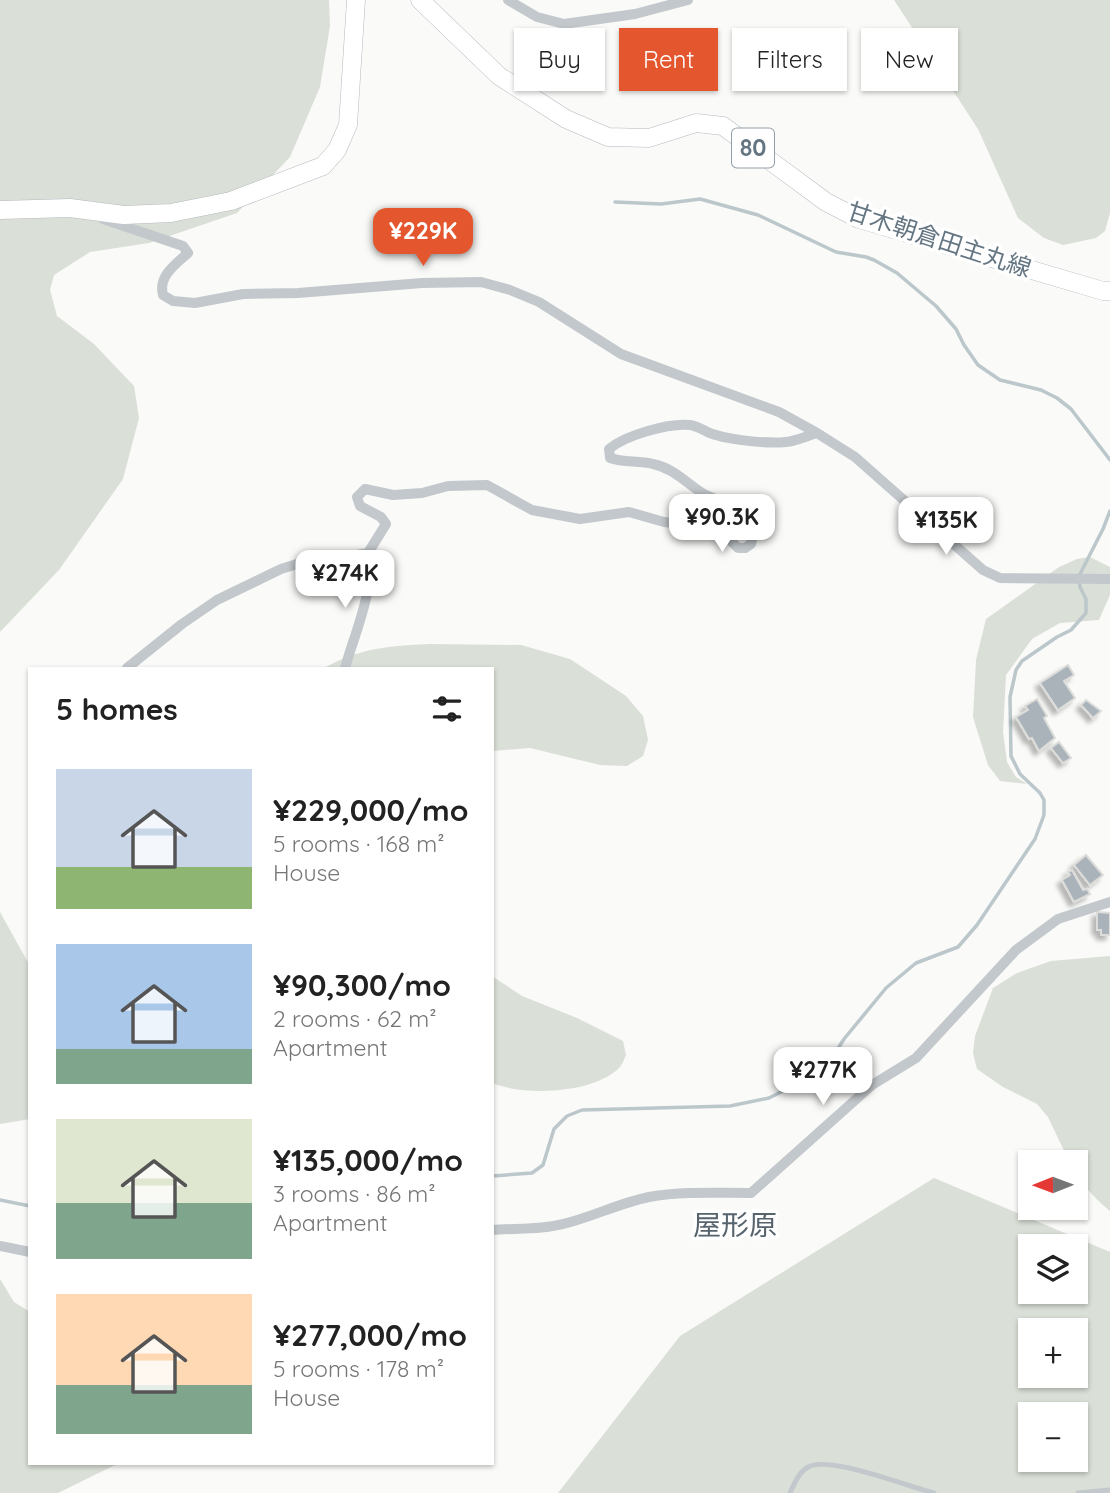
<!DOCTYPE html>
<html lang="en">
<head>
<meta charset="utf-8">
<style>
  :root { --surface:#fff; --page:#f6f6f6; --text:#222; --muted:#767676; --accent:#e4572e }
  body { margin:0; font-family:Quicksand,"Noto Sans JP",sans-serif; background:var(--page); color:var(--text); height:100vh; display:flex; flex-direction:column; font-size:26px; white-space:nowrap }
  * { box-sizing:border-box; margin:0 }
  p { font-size:23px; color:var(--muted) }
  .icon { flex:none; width:38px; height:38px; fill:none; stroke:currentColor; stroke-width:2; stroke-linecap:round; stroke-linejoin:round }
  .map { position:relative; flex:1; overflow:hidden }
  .sheet { position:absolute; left:28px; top:667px; width:466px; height:798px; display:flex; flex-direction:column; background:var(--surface); border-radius:0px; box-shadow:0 2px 5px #0004 }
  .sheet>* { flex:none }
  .hud { position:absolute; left:514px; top:28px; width:490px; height:63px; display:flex; gap:14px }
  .needle { width:46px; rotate:269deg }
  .fabs { position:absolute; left:1018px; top:1150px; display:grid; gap:14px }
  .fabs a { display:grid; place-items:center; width:70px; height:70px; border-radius:0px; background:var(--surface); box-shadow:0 2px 5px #0004; font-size:35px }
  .price { position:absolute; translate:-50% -60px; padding:0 16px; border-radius:14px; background:#fff; color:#222; font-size:23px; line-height:46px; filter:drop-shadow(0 2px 4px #0008) }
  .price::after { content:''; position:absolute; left:50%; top:42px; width:21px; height:16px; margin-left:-10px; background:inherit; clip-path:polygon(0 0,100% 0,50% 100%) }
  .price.selected { background:var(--accent); color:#fff }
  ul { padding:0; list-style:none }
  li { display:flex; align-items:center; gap:21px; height:175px; padding:0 28px }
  li span { display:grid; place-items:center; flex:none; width:196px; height:140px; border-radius:0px; color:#555 }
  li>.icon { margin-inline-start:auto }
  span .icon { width:84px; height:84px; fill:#fffc; stroke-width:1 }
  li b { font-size:30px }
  h2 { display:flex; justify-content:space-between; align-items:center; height:84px; padding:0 28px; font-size:30px }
  .tag { padding:0 24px; border-radius:0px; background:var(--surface); box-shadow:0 2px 5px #0004; font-size:24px; line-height:63px }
  .tag.selected { background:var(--accent); color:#fff }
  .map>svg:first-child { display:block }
  .green { fill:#dadfd7; fill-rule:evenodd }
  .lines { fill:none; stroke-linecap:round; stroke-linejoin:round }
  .stream { stroke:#bbc7cb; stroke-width:3.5 }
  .building { fill:#aab3b9; stroke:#dcdcda; stroke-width:2; filter:url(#shadow) }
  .primary-casing { stroke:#b5babe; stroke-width:19 }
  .service { stroke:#c3c8cc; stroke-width:5 }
  .minor { stroke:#c3c8cc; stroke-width:10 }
  .primary { stroke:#fff; stroke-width:18 }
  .labels { text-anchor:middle; stroke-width:7; stroke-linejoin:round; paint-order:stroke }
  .shield { fill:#fff; stroke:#939fa8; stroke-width:2 }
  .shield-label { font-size:23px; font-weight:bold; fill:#657683 }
  .street-label { font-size:24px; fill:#657683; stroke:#fff }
  .quarter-label { font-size:28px; fill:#57646e; stroke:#fff }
</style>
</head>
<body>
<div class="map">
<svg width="1110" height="1493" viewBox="0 0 1110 1493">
  <defs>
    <filter id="shadow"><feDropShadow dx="-4.5" dy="4.5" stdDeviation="2" flood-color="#0004"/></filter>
  </defs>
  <rect width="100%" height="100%" fill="#fafaf8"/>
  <path class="green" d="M0,0H329L330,26L320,87L290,157L237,213L149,243L90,252L54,275L50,290L57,316L94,344L134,386L139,418L123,479L59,570L0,632Z
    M894,0H1110V213L1105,231L1096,238L1063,245L1044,238L1018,218L978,129Z
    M1090,557L1110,567V595L1099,620L1060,623L1032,639L1006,675L1003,732L1007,762L1016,777L1027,784L1000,781L988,765L973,717L976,660L986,619L1059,567L1077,559Z
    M429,644L521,645L570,659L626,696L643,716L648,740L643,756L627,766L600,765L530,748L492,751V668H324C360,648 388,646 429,644Z
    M0,912L30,966V1119L0,1124Z
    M1110,956V1211C1096,1199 1076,1181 1076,1162H1071L1067,1157L1048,1117L1037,1104L1003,1087L977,1069L973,1053L975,1036L993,988L1017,973L1051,961Z
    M492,976L522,996L577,1018L623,1041L626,1055C624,1059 622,1066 618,1069C591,1094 524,1096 492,1083Z
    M934,1178L1110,1252V1493H558L680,1336ZM1031,1246H1076V1292H1031ZM1031,1330H1076V1376H1031ZM1031,1414H1076V1460H1031Z
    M0,1279L14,1302L30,1312V1463H119L58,1493H0Z"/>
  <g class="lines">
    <path class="stream" d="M615,202L661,204L700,199L758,215L836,252L866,257L874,260L897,273L936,306L956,329L964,345L978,365L1000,380L1041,390L1057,398L1071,409L1110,460
      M492,1176L532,1173L543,1165L554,1129L567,1116L582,1110L730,1106L769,1098L807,1079L830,1061L844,1039L886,988L916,963L958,947L977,925L1035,839L1044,815V800L1040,793L1020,774L1011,756L1010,697L1016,670L1022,661L1057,637L1071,630L1086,613V599L1080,587L1079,576L1103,529L1110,511
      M0,1200L30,1206"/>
  </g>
  <path class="building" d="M1068,665L1074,675L1064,681L1075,698L1058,710L1040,683Z
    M1037,699L1047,716L1044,718L1055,738L1039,751L1032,738L1029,739L1016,717L1028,710L1025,706Z
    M1086,700L1101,711L1093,718L1081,705Z
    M1059,742L1071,758L1063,763L1051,748Z
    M1086,855L1103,875L1090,885L1074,865Z
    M1072,870L1083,890L1087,889L1090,894L1074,902L1062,880L1070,875L1068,872Z
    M1097,912L1110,913V935H1101V930H1097Z"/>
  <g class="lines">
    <defs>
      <path id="primary" d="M420,0L499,76L566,119L608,137L649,138L696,123L723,126L826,202L859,219L1103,291H1110
        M0,210L70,208L124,215L171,213L231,201L323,166L337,150L348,125L356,0"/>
    </defs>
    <use href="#primary" class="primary-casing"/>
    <path class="service" d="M790,1493C794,1484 799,1472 808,1467C830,1455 908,1487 934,1493
      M1078,1493L1110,1490"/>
    <path class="minor" d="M508,0L537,17L564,24L635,14L688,0
      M103,219L183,246L188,253C175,265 158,276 163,295L173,301L195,303L243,294L298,293L422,283L481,282L510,290L539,302L621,354L779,412L817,433L855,457L983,570L1000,578L1110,579
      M127,668L182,624L217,600L281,569L316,558L351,556L368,553
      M345,668C355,632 375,590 368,553L386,524L381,517L360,506L357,497L365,489L393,495L422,493L448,486L487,485L532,510L580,519L629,512L664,522L700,526L723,533L738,548H745L751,544C753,536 754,529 750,522C742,506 719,502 704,494C687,484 674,468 653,464C639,460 624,463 610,458L609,449C626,435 668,423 690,425C699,426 707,433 716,435C732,440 768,444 786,442C796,441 807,436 817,433
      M492,1230C516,1228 543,1230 567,1223C594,1216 620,1203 649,1197C682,1191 717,1193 751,1193L872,1085L916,1058L1016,950L1058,919L1110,902
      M0,1246L30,1252"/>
    <use href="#primary" class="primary"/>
  </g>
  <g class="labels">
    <rect class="shield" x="732" y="128.5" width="42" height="39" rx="5"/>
    <g class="shield-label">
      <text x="753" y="156">80</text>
    </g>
    <g class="street-label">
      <text transform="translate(939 240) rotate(18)" y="8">甘木朝倉田主丸線</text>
    </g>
    <g class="quarter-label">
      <text x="735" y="1235">屋形原</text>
    </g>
  </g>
</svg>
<div class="fabs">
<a><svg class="needle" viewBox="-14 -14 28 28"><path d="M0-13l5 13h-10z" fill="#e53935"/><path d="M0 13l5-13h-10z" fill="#767676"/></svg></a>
<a><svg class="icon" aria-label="layers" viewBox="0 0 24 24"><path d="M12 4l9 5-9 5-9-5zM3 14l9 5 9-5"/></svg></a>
<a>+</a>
<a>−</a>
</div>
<b class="price selected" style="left:423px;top:268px">¥229K</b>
<b class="price" style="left:722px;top:554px">¥90.3K</b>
<b class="price" style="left:946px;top:557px">¥135K</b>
<b class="price" style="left:345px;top:610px">¥274K</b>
<b class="price" style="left:823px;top:1107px">¥277K</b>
<div class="hud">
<a class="tag">Buy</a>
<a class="tag selected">Rent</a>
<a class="tag">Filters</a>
<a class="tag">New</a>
</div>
<section class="sheet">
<h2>5 homes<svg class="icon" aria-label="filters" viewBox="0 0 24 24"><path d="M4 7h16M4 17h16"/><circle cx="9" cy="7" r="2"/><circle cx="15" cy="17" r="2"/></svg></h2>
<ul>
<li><span style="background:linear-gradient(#c9d6e8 70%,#8fb573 0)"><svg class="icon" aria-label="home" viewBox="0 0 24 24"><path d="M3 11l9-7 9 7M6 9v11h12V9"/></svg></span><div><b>¥229,000/mo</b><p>5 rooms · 168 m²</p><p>House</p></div></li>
<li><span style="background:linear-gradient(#a9c7e8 75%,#7fa58c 0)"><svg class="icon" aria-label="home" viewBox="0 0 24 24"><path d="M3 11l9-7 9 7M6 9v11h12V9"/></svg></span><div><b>¥90,300/mo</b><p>2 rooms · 62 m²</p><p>Apartment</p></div></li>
<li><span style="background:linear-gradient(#dfe7d0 60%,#7fa58c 0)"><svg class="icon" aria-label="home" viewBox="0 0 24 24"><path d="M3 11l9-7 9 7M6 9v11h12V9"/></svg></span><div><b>¥135,000/mo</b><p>3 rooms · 86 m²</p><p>Apartment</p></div></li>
<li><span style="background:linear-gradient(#ffd9b3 65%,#7fa58c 0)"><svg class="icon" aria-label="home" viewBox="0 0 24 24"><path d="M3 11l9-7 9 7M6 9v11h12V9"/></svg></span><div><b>¥277,000/mo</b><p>5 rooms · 178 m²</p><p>House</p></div></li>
</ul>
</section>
</div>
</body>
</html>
